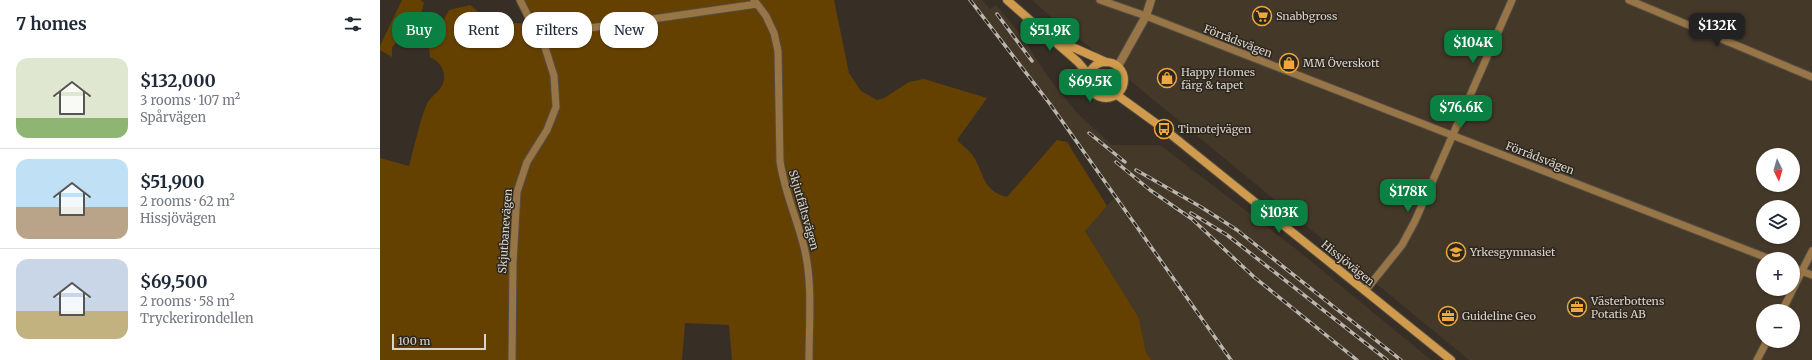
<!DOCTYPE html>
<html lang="en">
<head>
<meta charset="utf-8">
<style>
  :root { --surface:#fff; --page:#f2f2f3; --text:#1f2937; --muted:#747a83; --line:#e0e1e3; --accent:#0b8043 }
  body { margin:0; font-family:Merriweather,serif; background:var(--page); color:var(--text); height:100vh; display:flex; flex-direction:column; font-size:15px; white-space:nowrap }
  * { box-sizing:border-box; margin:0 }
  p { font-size:13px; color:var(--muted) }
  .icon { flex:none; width:22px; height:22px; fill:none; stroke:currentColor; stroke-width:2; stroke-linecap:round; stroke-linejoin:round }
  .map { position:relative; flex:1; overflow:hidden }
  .details { display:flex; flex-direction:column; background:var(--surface); width:380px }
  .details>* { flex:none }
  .hud { position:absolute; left:12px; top:12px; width:380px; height:36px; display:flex; gap:8px }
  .needle { width:26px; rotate:175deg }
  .fabs { position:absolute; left:1376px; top:148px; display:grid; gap:8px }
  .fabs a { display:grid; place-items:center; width:44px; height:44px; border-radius:50%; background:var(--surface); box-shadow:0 1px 3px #0004; font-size:20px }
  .scale { position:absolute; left:12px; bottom:10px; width:94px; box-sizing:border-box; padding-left:4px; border:2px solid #d9d4cd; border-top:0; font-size:11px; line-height:14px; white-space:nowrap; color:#d9d4cd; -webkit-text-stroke:3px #2d261c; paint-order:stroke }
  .price { position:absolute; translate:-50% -34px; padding:0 9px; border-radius:8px; background:var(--accent); color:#fff; font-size:13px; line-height:26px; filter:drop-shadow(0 1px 2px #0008) }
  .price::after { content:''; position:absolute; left:50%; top:24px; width:12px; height:9px; margin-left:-6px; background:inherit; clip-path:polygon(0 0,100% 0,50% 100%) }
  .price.selected { background:#222; color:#fff }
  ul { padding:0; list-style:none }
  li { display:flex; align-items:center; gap:12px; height:100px; padding:0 16px }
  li+li { border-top:1px solid var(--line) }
  li span { display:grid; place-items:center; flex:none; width:112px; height:80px; border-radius:12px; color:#555 }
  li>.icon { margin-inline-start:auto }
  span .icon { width:48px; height:48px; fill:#fffc; stroke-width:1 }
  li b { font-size:17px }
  h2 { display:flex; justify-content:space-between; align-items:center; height:48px; padding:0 16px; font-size:17px }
  .pill { padding:0 14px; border-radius:16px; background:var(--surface); box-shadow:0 1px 3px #0004; font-size:14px; line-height:36px }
  .pill.selected { background:var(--accent); color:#fff }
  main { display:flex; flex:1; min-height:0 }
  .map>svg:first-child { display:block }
  .built { fill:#443829; fill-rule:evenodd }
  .green { fill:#654101 }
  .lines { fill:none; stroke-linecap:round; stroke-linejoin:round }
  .minor-casing { stroke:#544d43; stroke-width:9 }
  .tertiary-casing { stroke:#544d43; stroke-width:10 }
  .secondary-casing { stroke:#544d43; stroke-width:10 }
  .minor { stroke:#977547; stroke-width:7 }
  .tertiary { stroke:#977547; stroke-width:8 }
  .secondary { stroke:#d19b4e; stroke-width:8 }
  .rail-casing { stroke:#bbb6ae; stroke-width:3.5 }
  .rail { stroke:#2d261c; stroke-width:2; stroke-dasharray:6; stroke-linecap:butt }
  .labels { text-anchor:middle; stroke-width:3; stroke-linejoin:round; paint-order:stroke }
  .poi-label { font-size:11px; fill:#d9d4cd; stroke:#2d261c; text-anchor:start }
  .street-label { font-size:11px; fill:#d9d4cd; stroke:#2d261c }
</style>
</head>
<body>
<main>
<section class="details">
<h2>7 homes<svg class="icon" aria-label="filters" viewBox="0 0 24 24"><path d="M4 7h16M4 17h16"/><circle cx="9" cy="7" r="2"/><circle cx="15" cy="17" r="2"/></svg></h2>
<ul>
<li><span style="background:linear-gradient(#dfe7d0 75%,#8fb573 0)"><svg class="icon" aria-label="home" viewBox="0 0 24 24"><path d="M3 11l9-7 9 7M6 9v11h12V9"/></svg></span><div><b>$132,000</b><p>3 rooms · 107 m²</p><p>Spårvägen</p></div></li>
<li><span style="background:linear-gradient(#bfe0f5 60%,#b9a48a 0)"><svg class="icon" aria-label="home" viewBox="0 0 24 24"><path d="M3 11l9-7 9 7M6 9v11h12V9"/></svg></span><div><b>$51,900</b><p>2 rooms · 62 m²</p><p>Hissjövägen</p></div></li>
<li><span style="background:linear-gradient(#c9d6e8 65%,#c2b280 0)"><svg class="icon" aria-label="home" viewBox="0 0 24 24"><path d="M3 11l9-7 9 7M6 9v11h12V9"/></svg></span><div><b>$69,500</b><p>2 rooms · 58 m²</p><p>Tryckerirondellen</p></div></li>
</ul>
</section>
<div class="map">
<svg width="1432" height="360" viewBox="0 0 1432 360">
  <rect width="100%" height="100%" fill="#372f25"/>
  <path class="built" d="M590,0H602L610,9L616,5L641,35L668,77L697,113L732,145H780L921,253L1051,360H772L766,353L759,318L705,231L735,197L641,65Z
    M652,0H1432V360H1089L701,40L691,35ZM1383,155H1413V185H1383ZM1383,207H1413V237H1383ZM1383,259H1413V289H1383ZM1383,311H1413V341H1383Z"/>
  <path class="green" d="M22,0H41L44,3L40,17L12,47V57L0,50V46Z
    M141,0H454L469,73L481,91L497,100L504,98L529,82L544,79L607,98L577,140C582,145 589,150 593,156C605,174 602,191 627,197L677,140L687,142L727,206L705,231L759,318L766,353L772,360H352L349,325L305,323L302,360H0V158L29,166C34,148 40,119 47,104C52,94 63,91 64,79C65,69 59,61 50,57L49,46L69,10L90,5L100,13L110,29L136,23L152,24Z
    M715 81a11 11 0 1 1 22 0a11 11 0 1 1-22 0Z"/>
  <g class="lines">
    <defs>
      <path id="minor" d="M374,0L386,16L394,33L398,51L400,161C404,191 417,218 424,247C433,283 429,323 429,360
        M720,0L766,16L1390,259
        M1249,0L1432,77
        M161,35L377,4
        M1413,268L1432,275
        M985,291L1022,245L1035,221L1132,0
        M1402,311L1432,251
        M132,360L133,263L137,192L147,162L167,130L176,107L174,76L169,60L161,35L152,24L140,0
        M1377,360L1387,341"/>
      <path id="tertiary" d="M738,66L766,16L771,0"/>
      <path id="secondary" d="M627,0L698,62L709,75
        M660,25L690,46L726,62
        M708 80a18 18 0 1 1 36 0a18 18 0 1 1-36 0Z
        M737,95L784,129L1071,360"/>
    </defs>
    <use href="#minor" class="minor-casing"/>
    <use href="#tertiary" class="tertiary-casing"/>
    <use href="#secondary" class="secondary-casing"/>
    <use href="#minor" class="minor"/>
    <use href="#tertiary" class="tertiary"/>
    <use href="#secondary" class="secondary"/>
    <defs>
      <path id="rail" d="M590,0L670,104L851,360
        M617,14L652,61
        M709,133L745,162
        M736,162L770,190L812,219L874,277L977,360
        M756,170L821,207L857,230L1021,360
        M811,213L847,235L1007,360"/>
    </defs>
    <use href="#rail" class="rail-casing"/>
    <use href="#rail" class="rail"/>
  </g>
  <defs>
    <symbol id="supermarket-ring" viewBox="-11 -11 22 22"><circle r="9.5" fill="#2d261c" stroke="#eea83c" stroke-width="1.5"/><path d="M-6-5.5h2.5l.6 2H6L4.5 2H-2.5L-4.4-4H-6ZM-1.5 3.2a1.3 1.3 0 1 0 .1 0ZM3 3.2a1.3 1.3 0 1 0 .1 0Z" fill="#eea83c"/></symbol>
    <symbol id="shop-ring" viewBox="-11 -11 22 22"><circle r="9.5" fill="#2d261c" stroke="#eea83c" stroke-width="1.5"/><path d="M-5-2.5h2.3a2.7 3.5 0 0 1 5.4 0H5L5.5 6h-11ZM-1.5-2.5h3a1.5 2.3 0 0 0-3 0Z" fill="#eea83c"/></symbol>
    <symbol id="bus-ring" viewBox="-11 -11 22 22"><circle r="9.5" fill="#2d261c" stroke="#eea83c" stroke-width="1.5"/><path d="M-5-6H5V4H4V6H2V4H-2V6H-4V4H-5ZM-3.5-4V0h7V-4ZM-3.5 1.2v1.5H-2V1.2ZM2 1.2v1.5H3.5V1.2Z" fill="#eea83c"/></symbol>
    <symbol id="school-ring" viewBox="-11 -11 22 22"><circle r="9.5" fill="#2d261c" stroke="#eea83c" stroke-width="1.5"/><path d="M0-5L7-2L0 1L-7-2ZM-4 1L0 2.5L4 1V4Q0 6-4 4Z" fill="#eea83c"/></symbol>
    <symbol id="office-ring" viewBox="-11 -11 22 22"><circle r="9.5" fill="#2d261c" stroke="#eea83c" stroke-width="1.5"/><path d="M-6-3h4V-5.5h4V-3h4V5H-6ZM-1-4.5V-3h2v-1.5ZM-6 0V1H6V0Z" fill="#eea83c"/></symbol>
  </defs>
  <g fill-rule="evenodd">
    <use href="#supermarket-ring" x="871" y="5" width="22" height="22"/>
    <use href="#shop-ring" x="898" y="52" width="22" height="22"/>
    <use href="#shop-ring" x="776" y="67" width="22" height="22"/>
    <use href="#bus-ring" x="773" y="118" width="22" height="22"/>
    <use href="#school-ring" x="1065" y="241" width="22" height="22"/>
    <use href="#office-ring" x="1186" y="296" width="22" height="22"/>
    <use href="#office-ring" x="1057" y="305" width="22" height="22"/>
  </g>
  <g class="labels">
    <g class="poi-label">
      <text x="896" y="20">Snabbgross</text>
      <text x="923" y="67">MM Överskott</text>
      <text x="801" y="76">Happy Homes<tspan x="801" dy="13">färg &amp; tapet</tspan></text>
      <text x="798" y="133">Timotejvägen</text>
      <text x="1090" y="256">Yrkesgymnasiet</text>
      <text x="1211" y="305">Västerbottens<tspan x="1211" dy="13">Potatis AB</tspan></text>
      <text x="1082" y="320">Guideline Geo</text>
    </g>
    <g class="street-label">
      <text transform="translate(858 41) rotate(21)" y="4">Förrådsvägen</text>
      <text transform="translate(1160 158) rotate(21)" y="4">Förrådsvägen</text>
      <text transform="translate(424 210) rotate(74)" y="4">Skjutfältsvägen</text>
      <text transform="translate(125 231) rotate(-86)" y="4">Skjutbanevägen</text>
      <text transform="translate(968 263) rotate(39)" y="4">Hissjövägen</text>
    </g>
  </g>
</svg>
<div class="fabs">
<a><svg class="needle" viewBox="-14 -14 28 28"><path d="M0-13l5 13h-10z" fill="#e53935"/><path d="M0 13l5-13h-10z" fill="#747a83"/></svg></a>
<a><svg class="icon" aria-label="layers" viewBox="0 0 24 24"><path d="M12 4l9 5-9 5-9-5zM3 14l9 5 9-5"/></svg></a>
<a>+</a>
<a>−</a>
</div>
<div class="scale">100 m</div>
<b class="price selected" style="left:1337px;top:47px">$132K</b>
<b class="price" style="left:670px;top:52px">$51.9K</b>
<b class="price" style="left:1093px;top:64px">$104K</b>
<b class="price" style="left:710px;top:103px">$69.5K</b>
<b class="price" style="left:1081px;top:129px">$76.6K</b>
<b class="price" style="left:1028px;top:213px">$178K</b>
<b class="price" style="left:899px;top:234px">$103K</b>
<div class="hud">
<a class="pill selected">Buy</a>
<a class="pill">Rent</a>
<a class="pill">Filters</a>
<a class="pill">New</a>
</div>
</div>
</main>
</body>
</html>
